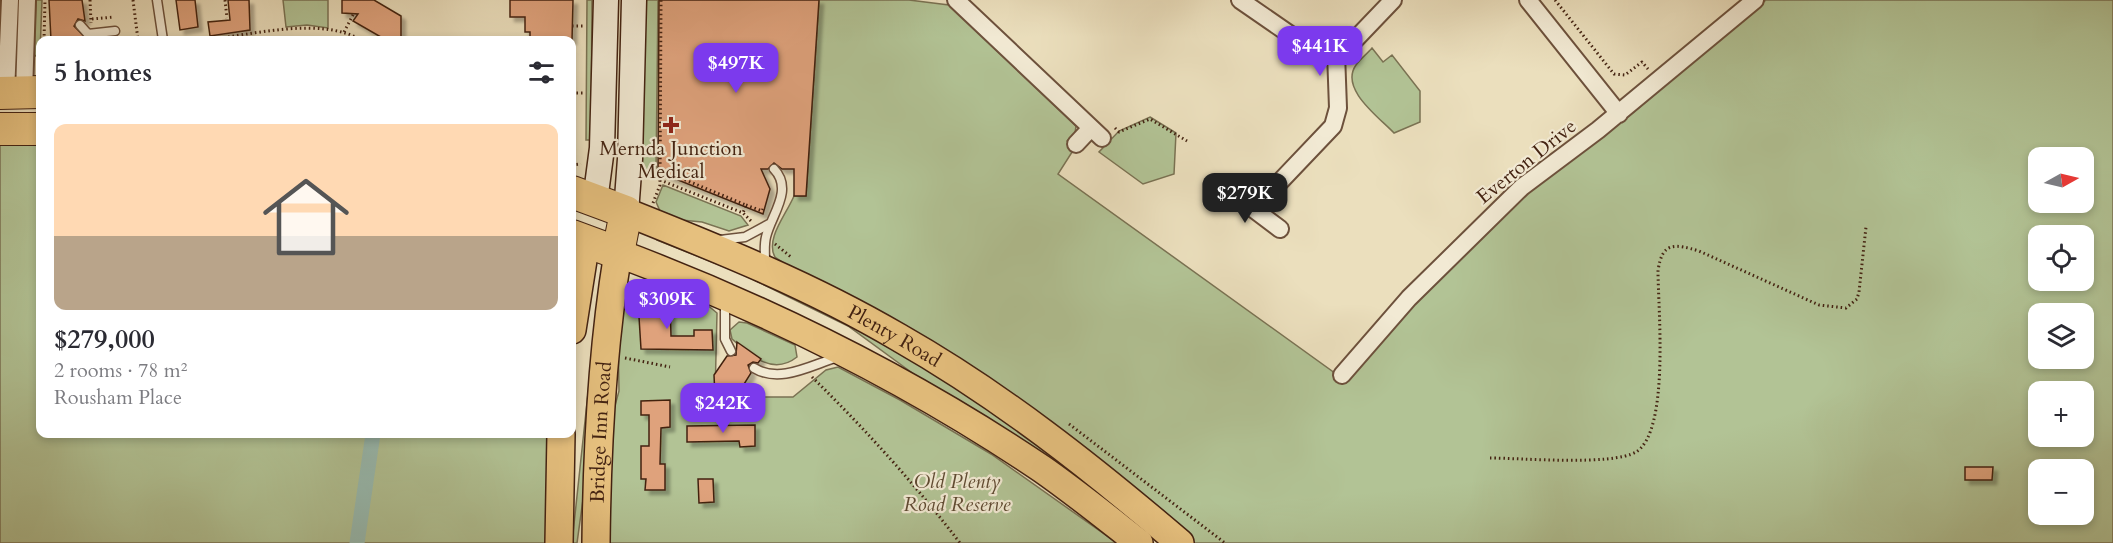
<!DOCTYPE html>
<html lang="en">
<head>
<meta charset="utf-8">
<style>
  :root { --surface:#fff; --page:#f7f7f7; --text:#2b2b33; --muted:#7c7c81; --line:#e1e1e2; --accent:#7c3aed }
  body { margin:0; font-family:Cardo,serif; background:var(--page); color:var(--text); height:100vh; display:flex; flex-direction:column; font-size:22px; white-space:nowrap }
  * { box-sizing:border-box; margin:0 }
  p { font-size:20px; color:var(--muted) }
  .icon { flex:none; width:33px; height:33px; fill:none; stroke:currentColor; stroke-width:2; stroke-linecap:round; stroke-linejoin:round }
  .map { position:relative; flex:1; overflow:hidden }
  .drawer { position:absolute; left:36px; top:36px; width:540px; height:402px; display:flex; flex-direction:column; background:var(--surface); border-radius:12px; box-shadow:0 3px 9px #0003 }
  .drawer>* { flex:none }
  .needle { width:39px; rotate:82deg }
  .fabs { position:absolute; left:2028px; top:147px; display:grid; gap:12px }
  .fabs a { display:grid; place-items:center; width:66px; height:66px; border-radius:12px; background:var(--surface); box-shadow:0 3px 9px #0003; font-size:30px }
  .price { position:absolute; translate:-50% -51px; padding:0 14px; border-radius:12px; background:var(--accent); color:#fff; font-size:20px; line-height:39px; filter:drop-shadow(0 2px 3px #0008) }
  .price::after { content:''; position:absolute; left:50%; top:36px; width:18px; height:14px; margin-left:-9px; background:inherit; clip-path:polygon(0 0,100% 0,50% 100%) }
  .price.current { background:#222; color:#fff }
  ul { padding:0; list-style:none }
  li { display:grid; align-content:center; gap:12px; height:318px; padding:0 18px }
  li+li { border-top:2px solid var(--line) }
  li span { display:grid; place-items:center; height:186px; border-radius:12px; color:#555 }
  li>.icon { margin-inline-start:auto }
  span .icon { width:108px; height:108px; fill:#fffc; stroke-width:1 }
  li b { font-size:26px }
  h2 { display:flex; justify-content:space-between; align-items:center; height:72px; padding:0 18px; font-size:26px }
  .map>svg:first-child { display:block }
  .green { fill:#b2c395; stroke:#7a7253; stroke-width:1.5; fill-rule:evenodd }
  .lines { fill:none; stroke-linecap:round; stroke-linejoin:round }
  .canal { stroke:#98bcb2; stroke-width:15 }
  .building { fill:#dfa27b; stroke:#432211; stroke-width:1.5; filter:url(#shadow) }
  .lane-casing { stroke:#6d513c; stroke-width:11 }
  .street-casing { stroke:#6d513c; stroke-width:20 }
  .secondary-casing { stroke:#432211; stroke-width:27 }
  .primary-casing { stroke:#432211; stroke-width:30 }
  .highway-casing { stroke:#432211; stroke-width:34 }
  .path { stroke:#432211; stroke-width:3; stroke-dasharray:1.5 3; stroke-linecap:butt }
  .lane { stroke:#f2ead4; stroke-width:8 }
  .street { stroke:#f2ead4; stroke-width:16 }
  .secondary { stroke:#f2ead4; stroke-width:24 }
  .primary { stroke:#e6c07e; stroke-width:27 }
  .highway { stroke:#e6c07e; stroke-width:32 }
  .poi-dot { fill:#8f2418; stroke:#f2ead4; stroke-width:2 }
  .labels { text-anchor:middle; stroke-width:4.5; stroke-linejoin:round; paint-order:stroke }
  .poi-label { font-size:20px; fill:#432211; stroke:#f2ead4 }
  .street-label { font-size:20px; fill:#432211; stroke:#f2ead4 }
  .park-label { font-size:20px; font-style:italic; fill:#5f4a32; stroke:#f2ead4 }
</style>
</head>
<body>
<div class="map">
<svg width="2113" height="543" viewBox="0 0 2113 543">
  <defs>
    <filter id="shadow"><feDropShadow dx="4.5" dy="4.5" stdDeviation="1.5" flood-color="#0004"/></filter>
  </defs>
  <rect width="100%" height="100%" fill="#ebdfbd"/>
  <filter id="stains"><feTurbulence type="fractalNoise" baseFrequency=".00333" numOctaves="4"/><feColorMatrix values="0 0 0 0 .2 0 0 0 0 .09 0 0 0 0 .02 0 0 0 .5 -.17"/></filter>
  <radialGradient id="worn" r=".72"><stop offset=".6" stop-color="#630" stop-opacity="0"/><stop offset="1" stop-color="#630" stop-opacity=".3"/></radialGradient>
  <path class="green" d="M36,0H42L40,53L36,56L34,55Z
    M283,0H328V28L307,25L286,27Z
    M587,0H592L591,140H586Z
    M644,0H658L656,173L642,172Z
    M819,0H909L949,5L1076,126L1075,133L1067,141L1074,149L1058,174L1346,381L1422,295L1529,191L1634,112L1766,0H2113V543H1193L775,257C765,239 786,215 794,196H806ZM2038,158H2084V202H2038ZM2038,236H2084V280H2038ZM2038,314H2084V358H2038ZM2038,392H2084V436H2038ZM2038,470H2084V514H2038Z
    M1372,48L1383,62L1392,55L1420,91V122L1394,133C1380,118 1339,89 1356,65C1360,59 1367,54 1372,48Z
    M1150,117L1176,133L1174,174L1143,184L1099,152L1119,131Z
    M0,141H40V434H549L548,543H0Z
    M663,185L741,216L748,225L729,231L702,222L681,220L660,211L656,202Z
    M659,234L731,263L954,380L1159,536L1156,541L1137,525L926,383L848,326L742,274L657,240Z
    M645,282L706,304L717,313L715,397H793L826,370L838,367L900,400L991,454L1117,543H610V424L619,391L618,330L626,291L635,285Z
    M598,299L585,485L577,543H572Z
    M739,322L747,323L795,345L797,357C773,376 751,356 732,339L730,330Z"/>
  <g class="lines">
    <path class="canal" d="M357,543L373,434"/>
  </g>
  <path class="building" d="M49,0H82L85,21L78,19L74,26L88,40H51Z
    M176,0H195L198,27L180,30Z
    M228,0H249L250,30L210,36L208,22L230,20Z
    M342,0H374L401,16V40H386L353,21L358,14L342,13Z
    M510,0H573L572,40H530V32H525V17H510Z
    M659,0H819L806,196H794V169H782L774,163L768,169H761L770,189L763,214L658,172Z
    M638,301H670L671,336H694V330H712L713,350L641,349Z
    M737,342L761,359L758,363L753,362L748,365L751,373L736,397H715L714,375L727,356L736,355Z
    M670,400V427L661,428L660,464H665V490H645L646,479H641V446H649V415H641V401Z
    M755,425V446L740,447L739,441L687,442V426Z
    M1965,467H1993L1992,480H1965Z
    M698,479H713L714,502L699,503Z"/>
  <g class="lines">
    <defs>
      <path id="lane" d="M157,0L163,40
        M80,25L88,34L115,31
        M720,240L745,237L769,224
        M768,264L765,261C765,253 764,245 766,237C771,215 794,190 774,169
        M725,300V339L731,351
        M754,368C780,384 811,365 838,357"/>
      <path id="street" d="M956,0L1102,138
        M1240,0L1311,49L1330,55L1349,46L1393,0
        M1528,0L1619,114
        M6,93L10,0
        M24,93L27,0
        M1076,144L1091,128
        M1231,192L1280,229
        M1254,209L1333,126L1338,108L1336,53
        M1342,375L1409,298L1522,187L1598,130L1755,0"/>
      <path id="secondary" d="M595,201L602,148L606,0
        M626,212L630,159L634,0"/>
      <g id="primary">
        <path id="s1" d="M626,212C719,249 811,286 898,337C1000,395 1091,467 1180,543"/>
        <path d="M572,330L586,241"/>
        <path d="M559,543L561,434"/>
        <path id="s2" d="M596,543C597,446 602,349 618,253C767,309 910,380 1042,469C1075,492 1107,518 1139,543"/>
      </g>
      <path id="highway" d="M0,93L40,92
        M0,129H40
        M572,192L626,212L618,253L572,236"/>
    </defs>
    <use href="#lane" class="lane-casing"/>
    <use href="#street" class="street-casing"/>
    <use href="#secondary" class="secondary-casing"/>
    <use href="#primary" class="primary-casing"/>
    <use href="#highway" class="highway-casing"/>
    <path class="path" d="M90,0L91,23
      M133,0L138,40
      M225,0L227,18
      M1555,0L1614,74L1625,75L1642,62L1648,69
      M92,19L114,17
      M572,26H585
      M344,32L354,13
      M44,40L45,0
      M206,40C251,35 321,16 361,40
      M572,93H585
      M1115,128L1119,132L1150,119L1187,141
      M572,165L581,164
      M660,175L666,172L746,205L743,213
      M646,177H660
      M660,180L743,213L751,221
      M653,203L660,185L661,0
      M746,205L762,211L763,209
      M775,244L791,257
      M625,358L670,367
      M812,377C865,429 915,484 960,543
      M1069,424L1225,543
      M1490,458C1521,458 1612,466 1636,452C1670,431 1658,308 1658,271C1662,241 1675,244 1699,251L1819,305L1846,308L1857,299L1859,292L1866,227"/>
    <use href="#lane" class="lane"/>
    <use href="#street" class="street"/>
    <use href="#secondary" class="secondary"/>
    <use href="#primary" class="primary"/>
    <use href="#highway" class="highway"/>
  </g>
  <path class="poi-dot" d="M668 116h6v6h6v6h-6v6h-6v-6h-6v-6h6z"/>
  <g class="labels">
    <g class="poi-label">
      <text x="671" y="155">Mernda Junction<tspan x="671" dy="23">Medical</tspan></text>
    </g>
    <g class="street-label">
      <text transform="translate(1526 161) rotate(-39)" y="7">Everton Drive</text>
      <text dy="7" stroke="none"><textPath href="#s1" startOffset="296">Plenty Road</textPath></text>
      <text dy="7" stroke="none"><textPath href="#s2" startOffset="111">Bridge Inn Road</textPath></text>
    </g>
    <g class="park-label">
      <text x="957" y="488">Old Plenty<tspan x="957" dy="23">Road Reserve</tspan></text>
    </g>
  </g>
  <rect width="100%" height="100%" filter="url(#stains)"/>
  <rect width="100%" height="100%" fill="url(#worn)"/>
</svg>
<div class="fabs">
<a><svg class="needle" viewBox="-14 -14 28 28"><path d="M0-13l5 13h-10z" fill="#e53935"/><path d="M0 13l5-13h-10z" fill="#7c7c81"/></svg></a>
<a><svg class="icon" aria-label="locate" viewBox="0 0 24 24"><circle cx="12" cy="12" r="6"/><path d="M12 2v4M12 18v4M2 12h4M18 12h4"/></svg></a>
<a><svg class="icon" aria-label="layers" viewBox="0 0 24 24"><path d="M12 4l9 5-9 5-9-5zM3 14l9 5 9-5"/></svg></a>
<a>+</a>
<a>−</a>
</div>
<b class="price" style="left:1320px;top:77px">$441K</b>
<b class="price" style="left:736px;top:94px">$497K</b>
<b class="price current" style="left:1245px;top:224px">$279K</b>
<b class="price" style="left:667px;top:330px">$309K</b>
<b class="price" style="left:723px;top:434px">$242K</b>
<section class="drawer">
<h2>5 homes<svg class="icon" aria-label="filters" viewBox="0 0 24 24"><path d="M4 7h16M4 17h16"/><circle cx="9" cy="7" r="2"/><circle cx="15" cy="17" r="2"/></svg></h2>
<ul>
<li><span style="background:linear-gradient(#ffd9b3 60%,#b9a48a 0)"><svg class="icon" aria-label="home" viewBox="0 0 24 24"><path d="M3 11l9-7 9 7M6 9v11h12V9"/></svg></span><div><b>$279,000</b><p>2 rooms · 78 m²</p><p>Rousham Place</p></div></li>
</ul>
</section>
</div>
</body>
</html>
